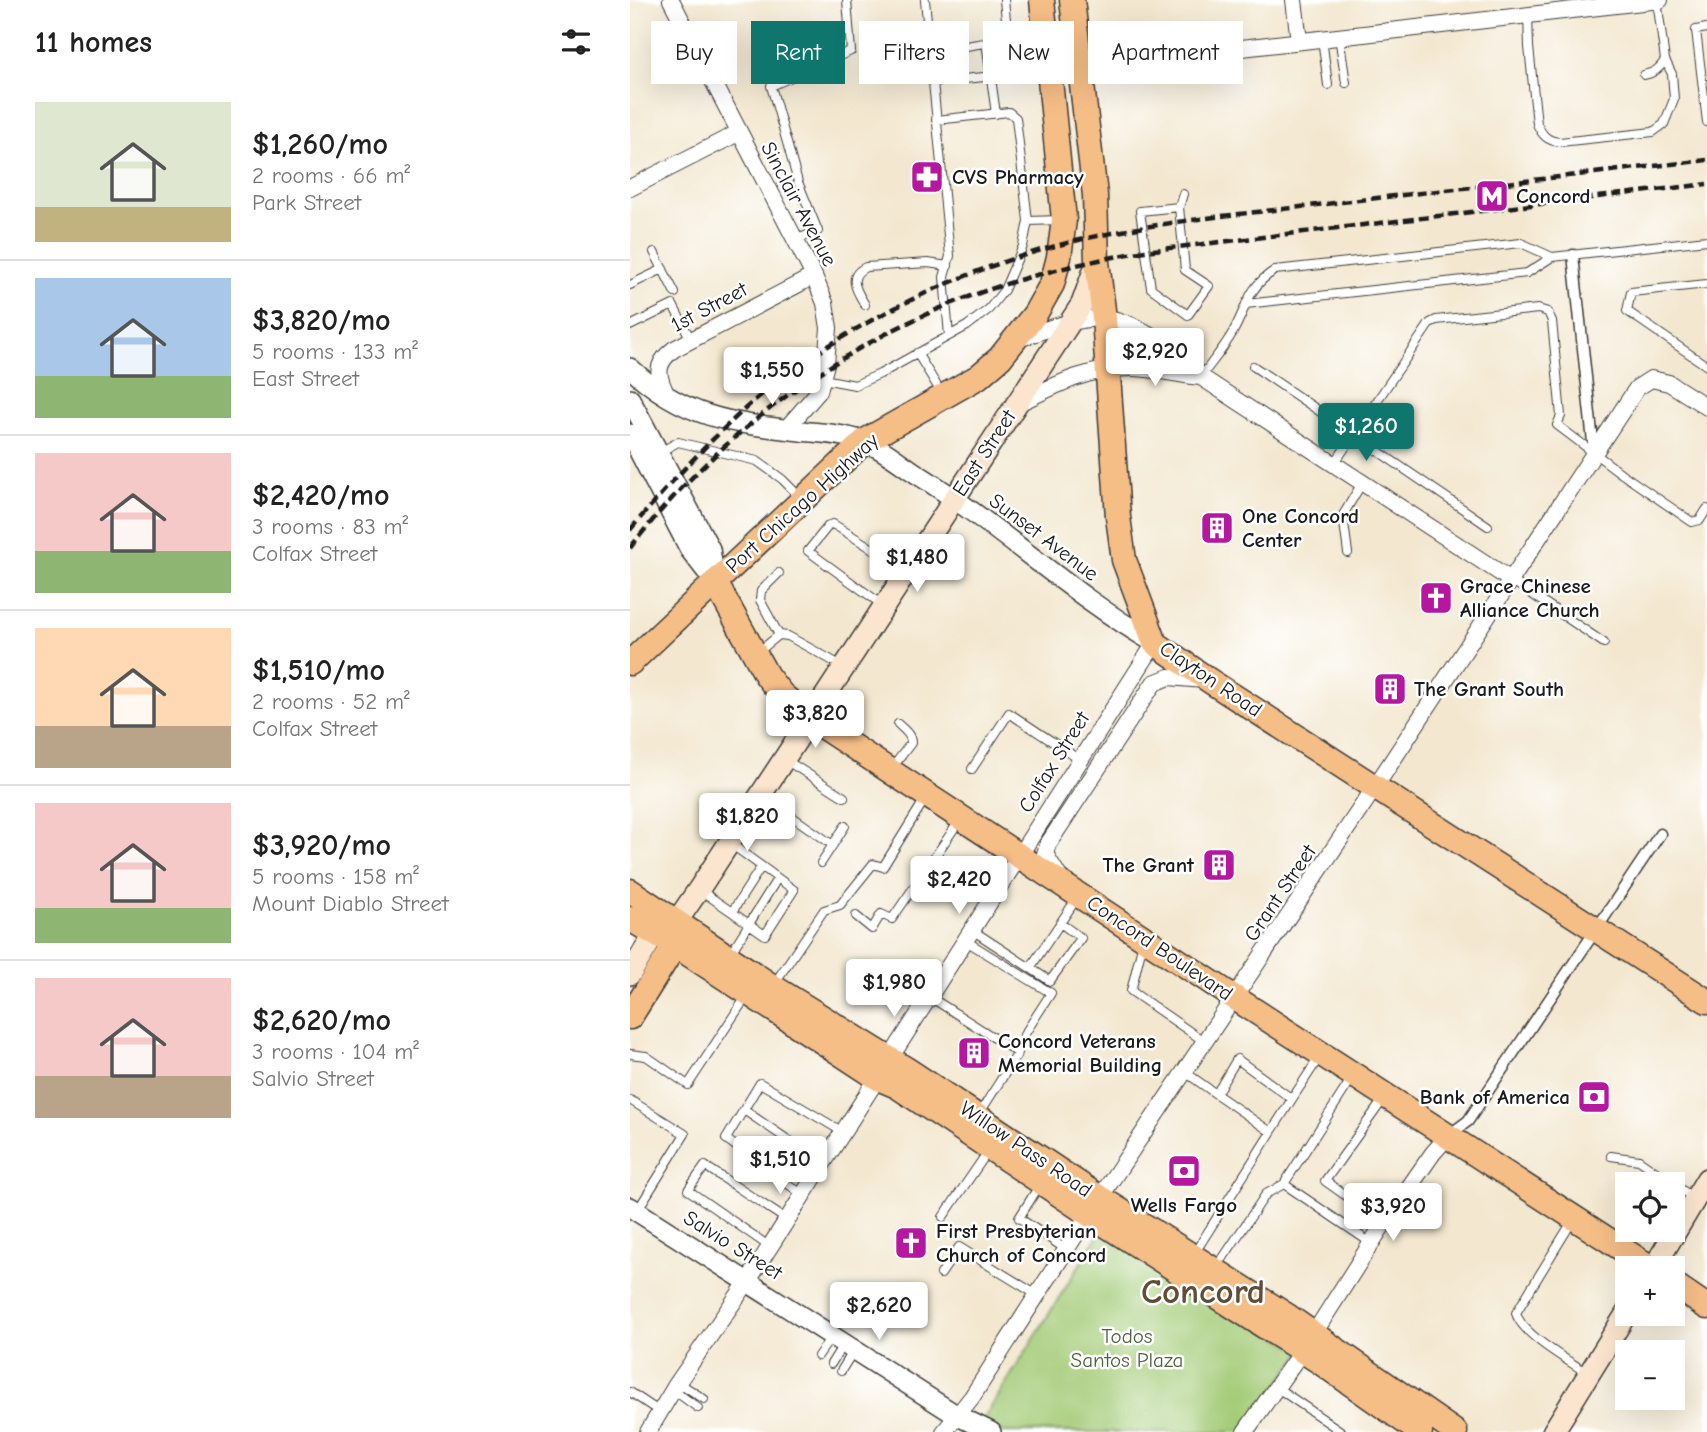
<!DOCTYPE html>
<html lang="en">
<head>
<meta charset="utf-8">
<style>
  :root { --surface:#fff; --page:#f6f6f6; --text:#222; --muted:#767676; --line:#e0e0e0; --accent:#0f766e }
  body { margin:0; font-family:"Comic Neue",sans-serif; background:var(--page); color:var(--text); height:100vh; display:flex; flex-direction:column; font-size:26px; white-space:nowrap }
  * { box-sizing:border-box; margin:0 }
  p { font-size:23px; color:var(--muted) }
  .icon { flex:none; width:38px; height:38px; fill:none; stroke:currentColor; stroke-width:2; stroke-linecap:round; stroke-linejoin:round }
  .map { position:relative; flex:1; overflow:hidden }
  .details { display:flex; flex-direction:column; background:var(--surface); width:630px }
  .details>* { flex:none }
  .top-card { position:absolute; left:21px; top:21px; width:665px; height:63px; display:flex; gap:14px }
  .tools { position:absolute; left:985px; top:1172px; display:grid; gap:14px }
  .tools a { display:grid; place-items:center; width:70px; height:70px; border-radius:0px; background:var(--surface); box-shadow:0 7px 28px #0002; font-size:35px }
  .price { position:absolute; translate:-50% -60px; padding:0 16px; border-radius:7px; background:#fff; color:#222; font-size:23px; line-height:46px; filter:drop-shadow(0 2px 4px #0008) }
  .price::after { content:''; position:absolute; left:50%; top:42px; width:21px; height:16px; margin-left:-10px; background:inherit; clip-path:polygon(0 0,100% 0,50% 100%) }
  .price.selected { background:var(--accent); color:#fff }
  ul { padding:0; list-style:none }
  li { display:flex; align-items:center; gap:21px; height:175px; padding:0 35px }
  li+li { border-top:2px solid var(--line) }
  li span { display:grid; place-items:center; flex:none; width:196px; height:140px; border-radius:0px; color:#555 }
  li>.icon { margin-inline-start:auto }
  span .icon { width:84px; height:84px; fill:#fffc; stroke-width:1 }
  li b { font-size:30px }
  h2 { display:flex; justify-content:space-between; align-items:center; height:84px; padding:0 35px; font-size:30px }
  .chip { padding:0 24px; border-radius:0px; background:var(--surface); box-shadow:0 7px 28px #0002; font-size:24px; line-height:63px }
  .chip.selected { background:var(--accent); color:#fff }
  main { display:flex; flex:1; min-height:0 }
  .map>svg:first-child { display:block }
  .green { fill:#a2ca75; stroke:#5f7348; stroke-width:2 }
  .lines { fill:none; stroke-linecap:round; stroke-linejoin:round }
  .service-casing { stroke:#3c3a37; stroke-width:10 }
  .pedestrian-casing { stroke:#3c3a37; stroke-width:13 }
  .minor-casing { stroke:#3c3a37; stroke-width:18 }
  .tertiary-casing { stroke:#3c3a37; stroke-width:22 }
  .secondary-casing { stroke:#3c3a37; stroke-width:24 }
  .primary-casing { stroke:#3c3a37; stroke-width:27 }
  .service { stroke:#fff; stroke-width:8 }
  .pedestrian { stroke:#fff; stroke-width:10 }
  .minor { stroke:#fff; stroke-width:16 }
  .tertiary { stroke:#fff; stroke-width:19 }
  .secondary { stroke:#fbe5cf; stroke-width:21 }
  .primary { stroke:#f6be87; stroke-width:24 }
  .rail { stroke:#1c1c1c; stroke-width:4.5; stroke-dasharray:10 5; stroke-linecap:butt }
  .labels { text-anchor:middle; stroke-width:5; stroke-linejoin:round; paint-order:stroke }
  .poi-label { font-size:21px; font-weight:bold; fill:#1c1c1c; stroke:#fff; text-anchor:start }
  .street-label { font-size:21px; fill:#1c1c1c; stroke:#fff }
  .park-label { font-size:21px; fill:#526240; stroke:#fff }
  .town-label { font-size:35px; font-weight:bold; fill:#5f4d36; stroke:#fff }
</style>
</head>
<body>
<main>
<section class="details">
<h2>11 homes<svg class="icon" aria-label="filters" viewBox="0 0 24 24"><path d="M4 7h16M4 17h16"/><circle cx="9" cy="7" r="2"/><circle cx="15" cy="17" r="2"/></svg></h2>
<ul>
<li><span style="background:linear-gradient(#dfe7d0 75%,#c2b280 0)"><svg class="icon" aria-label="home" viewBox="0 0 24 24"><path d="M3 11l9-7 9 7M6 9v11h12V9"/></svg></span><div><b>$1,260/mo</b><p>2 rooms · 66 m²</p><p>Park Street</p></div></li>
<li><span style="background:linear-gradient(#a9c7e8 70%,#8fb573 0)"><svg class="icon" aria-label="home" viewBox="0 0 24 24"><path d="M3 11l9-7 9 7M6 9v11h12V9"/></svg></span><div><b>$3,820/mo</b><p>5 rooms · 133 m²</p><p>East Street</p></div></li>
<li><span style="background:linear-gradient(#f6c9c9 70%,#8fb573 0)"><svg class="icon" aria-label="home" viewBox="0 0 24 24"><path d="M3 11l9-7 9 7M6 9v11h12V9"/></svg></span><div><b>$2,420/mo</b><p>3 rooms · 83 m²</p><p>Colfax Street</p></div></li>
<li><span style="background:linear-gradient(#ffd9b3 70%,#b9a48a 0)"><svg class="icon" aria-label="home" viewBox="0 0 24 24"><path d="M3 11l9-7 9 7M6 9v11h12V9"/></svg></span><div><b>$1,510/mo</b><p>2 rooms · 52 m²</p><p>Colfax Street</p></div></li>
<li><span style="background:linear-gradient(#f6c9c9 75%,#8fb573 0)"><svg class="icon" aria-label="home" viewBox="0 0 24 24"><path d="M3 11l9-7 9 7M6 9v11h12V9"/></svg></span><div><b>$3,920/mo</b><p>5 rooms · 158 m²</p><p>Mount Diablo Street</p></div></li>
<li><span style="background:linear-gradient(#f6c9c9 70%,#b9a48a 0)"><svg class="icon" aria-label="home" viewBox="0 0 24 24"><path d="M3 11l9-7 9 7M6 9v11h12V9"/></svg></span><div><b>$2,620/mo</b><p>3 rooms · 104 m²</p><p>Salvio Street</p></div></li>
</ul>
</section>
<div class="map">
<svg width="1077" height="1432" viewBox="0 0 1077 1432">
  <rect width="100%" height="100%" fill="#fff"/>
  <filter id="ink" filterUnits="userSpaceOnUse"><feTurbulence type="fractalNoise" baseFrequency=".0143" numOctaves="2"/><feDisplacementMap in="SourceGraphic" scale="14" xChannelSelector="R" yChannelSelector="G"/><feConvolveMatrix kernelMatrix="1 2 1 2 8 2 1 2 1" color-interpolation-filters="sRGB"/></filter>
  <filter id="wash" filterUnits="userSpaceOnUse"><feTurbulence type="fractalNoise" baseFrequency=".00686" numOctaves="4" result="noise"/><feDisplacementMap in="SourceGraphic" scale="28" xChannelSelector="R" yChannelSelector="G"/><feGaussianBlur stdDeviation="1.57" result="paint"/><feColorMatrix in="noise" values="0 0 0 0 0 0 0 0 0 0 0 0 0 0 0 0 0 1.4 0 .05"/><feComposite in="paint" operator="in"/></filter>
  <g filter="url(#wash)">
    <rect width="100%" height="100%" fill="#f3e7cf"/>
    <path class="green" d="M470,1232L672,1351L615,1432H360L350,1425Z"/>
  </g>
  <g filter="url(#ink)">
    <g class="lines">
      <defs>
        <path id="service" d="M295,0L320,256L314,277L319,336
          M898,14L899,47L907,124C912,135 917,141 930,142L1023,132L1034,124L1044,99L1042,74L1035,60L1027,0
          M1077,28L1066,30L1077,122
          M709,36L716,83
          M692,38L698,85
          M356,42L366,114
          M300,52L378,39L374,0
          M1014,75C1024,73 1030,69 1035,60
          M303,82L415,71
          M549,207L510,211L521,288L558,315L579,286L555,270L549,207L553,194
          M398,221L431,220
          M165,240L188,231L168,182L141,86L221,51L217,0
          M24,252L45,293
          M1077,284L1001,292L997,311L1077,366
          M0,285L33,269
          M616,304L897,273L922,257L1077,240
          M235,305C227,291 216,276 236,267L298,263L318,266
          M0,326L43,305L61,340
          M287,353L312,394
          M623,366L858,526
          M571,377C582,362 594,348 603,332C618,305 617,288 645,270L891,243L922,257
          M193,379L225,385L250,374L337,326L359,309L374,290L393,246L398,221L386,118L379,112L306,120
          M30,452L48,442L127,461L152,479L170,497
          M704,464L800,323L806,320L908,309L918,312L922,321L931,416L927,425L992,474L1062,522L1070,520L1077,509
          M243,549L203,524L199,525L178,551L254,606
          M718,553L713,515L732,483
          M881,580L974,643
          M149,635L130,600L131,591L149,573
          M127,653L149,635L158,636L212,666
          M154,759L214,797
          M262,768L281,743C281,734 274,730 268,724
          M342,769L379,713L450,760
          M131,795L203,845
          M101,844L164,890L135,935L119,924L147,879
          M191,863L215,826
          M70,890L102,912
          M226,916L242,929L251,914L262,919L330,820
          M342,930L420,981L451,938L430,923
          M336,941L421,993L394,1035
          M513,942L501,991L575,1042
          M100,954L119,924L102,912L131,867
          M400,968L447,898
          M144,984L194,910L210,905L243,864L253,867L295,799
          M300,997L388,1053L349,1114
          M0,1054L16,1056L58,1085L116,997
          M555,1072L586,1094
          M662,1099L690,1056
          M0,1100L55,1134L7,1211
          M114,1110L164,1144L145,1174
          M981,1156L1009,1160L1065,1199
          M654,1184L722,1078
          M409,1186L389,1218L437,1250
          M173,1195L96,1139L130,1083L213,1132
          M313,1217L359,1150
          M943,1220L886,1313C892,1335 938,1360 957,1373
          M754,1223L695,1181L755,1097
          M140,1247L58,1190L75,1166L157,1220
          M564,1254L662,1099L607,1059L586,1094L641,1132
          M587,1267L636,1194L654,1184L741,1243
          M311,1274L329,1247L407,1295
          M188,1356L202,1336
          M201,1364L214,1343
          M211,1371L224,1350
          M646,1387L712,1432
          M0,1392L30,1412
          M68,1408L49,1394L46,1385L54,1386L74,1399"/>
        <path id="pedestrian" d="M943,255L964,452
          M819,1135L838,1121L1030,834"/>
        <path id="minor" d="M41,0L184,276L195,303L199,328L196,364L189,391L156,429
          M664,0L669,41
          M420,70L1030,0
          M0,188L108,133
          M388,339C415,330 442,319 471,318C504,318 551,353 571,377L881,580
          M38,398C28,377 23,365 44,349L184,276
          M387,404C426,385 456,368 501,368C525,368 548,375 571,377
          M430,878L415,854L418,844L524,683L539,677L574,680
          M18,1432L46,1385L118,1281L525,643
          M314,1432L342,1397L459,1214L745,787L1007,388L1021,379L1039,383L1077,407
          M615,1432L683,1335L754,1223L803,1153L819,1135"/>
        <path id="tertiary" d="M0,368C54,418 100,423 170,431C191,433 213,434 233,441C251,447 270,463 287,474C370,526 440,594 525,643
          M0,399L80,549L85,582
          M0,434L60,550L84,581
          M0,1207L326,1415L361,1432"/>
        <path id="secondary" d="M0,974L24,935L47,921L69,889L452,304L467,262
          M1023,1269L1077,1179
          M923,1432L998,1311"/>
        <path id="primary" d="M442,0L465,195L467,262L474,318L488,517L494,560L525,643L580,681L1077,1001
          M85,582L137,676L152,695L181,719L605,998L1023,1269
          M0,663L235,441L348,377L370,358L405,314L422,284L429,257L434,220L412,0
          M0,891L143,987L279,1071L470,1198L659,1317L825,1432
          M0,919L45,945L248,1078L267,1086L459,1214L690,1362L790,1432
          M0,1017L45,945L46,929
          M1043,1284L1077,1307"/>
      </defs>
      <use href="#service" class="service-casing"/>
      <use href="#pedestrian" class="pedestrian-casing"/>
      <use href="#minor" class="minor-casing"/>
      <use href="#tertiary" class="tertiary-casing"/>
      <use href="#secondary" class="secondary-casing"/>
      <use href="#primary" class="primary-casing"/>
      <use href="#service" class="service"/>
      <use href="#pedestrian" class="pedestrian"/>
      <use href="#minor" class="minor"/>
      <use href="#tertiary" class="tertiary"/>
      <use href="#secondary" class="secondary"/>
      <use href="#primary" class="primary"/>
      <path class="rail" d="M0,530C37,486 75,445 118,406C209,326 332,268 449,240C535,220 624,213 712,202C834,188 955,174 1077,160
        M0,548C87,436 208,345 341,296C397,275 456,262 515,251L1077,184"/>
    </g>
  </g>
  <defs>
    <symbol id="pharmacy-square" viewBox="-11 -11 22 22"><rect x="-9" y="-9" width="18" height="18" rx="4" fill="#b5179e" stroke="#fff"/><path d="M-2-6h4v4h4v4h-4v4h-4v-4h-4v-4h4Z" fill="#fff"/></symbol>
    <symbol id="metro-square" viewBox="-11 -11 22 22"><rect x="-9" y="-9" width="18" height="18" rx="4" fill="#b5179e" stroke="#fff"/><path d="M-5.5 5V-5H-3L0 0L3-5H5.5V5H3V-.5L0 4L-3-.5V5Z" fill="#fff"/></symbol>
    <symbol id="building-square" viewBox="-11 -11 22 22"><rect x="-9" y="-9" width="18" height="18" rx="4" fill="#b5179e" stroke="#fff"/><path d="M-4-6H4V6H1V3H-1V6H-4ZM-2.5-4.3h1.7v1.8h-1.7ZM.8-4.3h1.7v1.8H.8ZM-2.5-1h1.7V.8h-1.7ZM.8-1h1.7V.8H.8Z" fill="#fff"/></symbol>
    <symbol id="church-square" viewBox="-11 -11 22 22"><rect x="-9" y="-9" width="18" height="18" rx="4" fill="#b5179e" stroke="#fff"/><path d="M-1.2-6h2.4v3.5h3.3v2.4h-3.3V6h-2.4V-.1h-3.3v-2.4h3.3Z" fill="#fff"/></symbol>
    <symbol id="bank-square" viewBox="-11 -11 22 22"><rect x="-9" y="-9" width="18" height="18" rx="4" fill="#b5179e" stroke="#fff"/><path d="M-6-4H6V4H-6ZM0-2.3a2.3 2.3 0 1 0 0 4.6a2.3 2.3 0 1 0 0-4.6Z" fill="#fff"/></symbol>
  </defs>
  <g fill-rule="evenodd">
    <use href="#pharmacy-square" x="278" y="158" width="38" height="38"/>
    <use href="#metro-square" x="843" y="177" width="38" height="38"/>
    <use href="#building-square" x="568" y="509" width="38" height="38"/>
    <use href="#church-square" x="787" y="579" width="38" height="38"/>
    <use href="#building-square" x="741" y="670" width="38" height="38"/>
    <use href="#building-square" x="570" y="846" width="38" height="38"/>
    <use href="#building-square" x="325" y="1034" width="38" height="38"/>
    <use href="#bank-square" x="945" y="1078" width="38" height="38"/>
    <use href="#bank-square" x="535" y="1152" width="38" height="38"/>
    <use href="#church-square" x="262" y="1224" width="38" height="38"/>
  </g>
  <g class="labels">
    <g class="poi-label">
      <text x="322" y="184">CVS Pharmacy</text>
      <text x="886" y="203">Concord</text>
      <text x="612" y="523">One Concord<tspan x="612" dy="24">Center</tspan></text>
      <text x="830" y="593">Grace Chinese<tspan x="830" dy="24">Alliance Church</tspan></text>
      <text x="784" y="696">The Grant South</text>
      <text x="564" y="872" text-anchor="end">The Grant</text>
      <text x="368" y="1048">Concord Veterans<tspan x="368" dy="24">Memorial Building</tspan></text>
      <text x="940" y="1104" text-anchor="end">Bank of America</text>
      <text x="554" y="1212" text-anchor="middle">Wells Fargo</text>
      <text x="306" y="1238">First Presbyterian<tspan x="306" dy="24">Church of Concord</tspan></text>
    </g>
    <g class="street-label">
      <text transform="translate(169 204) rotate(62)" y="7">Sinclair Avenue</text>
      <text transform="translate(79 307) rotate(-28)" y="7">1st Street</text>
      <text transform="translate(354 453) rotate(-57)" y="7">East Street</text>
      <text transform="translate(172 503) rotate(-42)" y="7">Port Chicago Highway</text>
      <text transform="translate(414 537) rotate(37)" y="7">Sunset Avenue</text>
      <text transform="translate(581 679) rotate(34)" y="7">Clayton Road</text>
      <text transform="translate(424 762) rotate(-58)" y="7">Colfax Street</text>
      <text transform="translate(650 893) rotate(-56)" y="7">Grant Street</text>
      <text transform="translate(530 948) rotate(34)" y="7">Concord Boulevard</text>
      <text transform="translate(396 1149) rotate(34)" y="7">Willow Pass Road</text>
      <text transform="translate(103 1245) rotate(32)" y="7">Salvio Street</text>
    </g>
    <g class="park-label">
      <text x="497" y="1343">Todos<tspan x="497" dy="24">Santos Plaza</tspan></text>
    </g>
    <g class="town-label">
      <text x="573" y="1303">Concord</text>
    </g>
  </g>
</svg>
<div class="tools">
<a><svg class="icon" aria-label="locate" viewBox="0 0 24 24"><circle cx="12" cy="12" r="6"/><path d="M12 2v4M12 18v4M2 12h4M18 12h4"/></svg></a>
<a>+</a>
<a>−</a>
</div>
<b class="price" style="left:525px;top:388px">$2,920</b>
<b class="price" style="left:142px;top:407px">$1,550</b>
<b class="price selected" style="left:736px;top:463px">$1,260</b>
<b class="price" style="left:287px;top:594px">$1,480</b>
<b class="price" style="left:185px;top:750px">$3,820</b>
<b class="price" style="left:117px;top:853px">$1,820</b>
<b class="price" style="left:329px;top:916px">$2,420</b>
<b class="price" style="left:264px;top:1019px">$1,980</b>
<b class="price" style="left:150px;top:1196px">$1,510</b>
<b class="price" style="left:763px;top:1243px">$3,920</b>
<b class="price" style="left:249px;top:1342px">$2,620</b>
<div class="top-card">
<a class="chip">Buy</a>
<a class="chip selected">Rent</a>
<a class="chip">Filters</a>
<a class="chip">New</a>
<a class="chip">Apartment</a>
</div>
</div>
</main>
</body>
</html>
